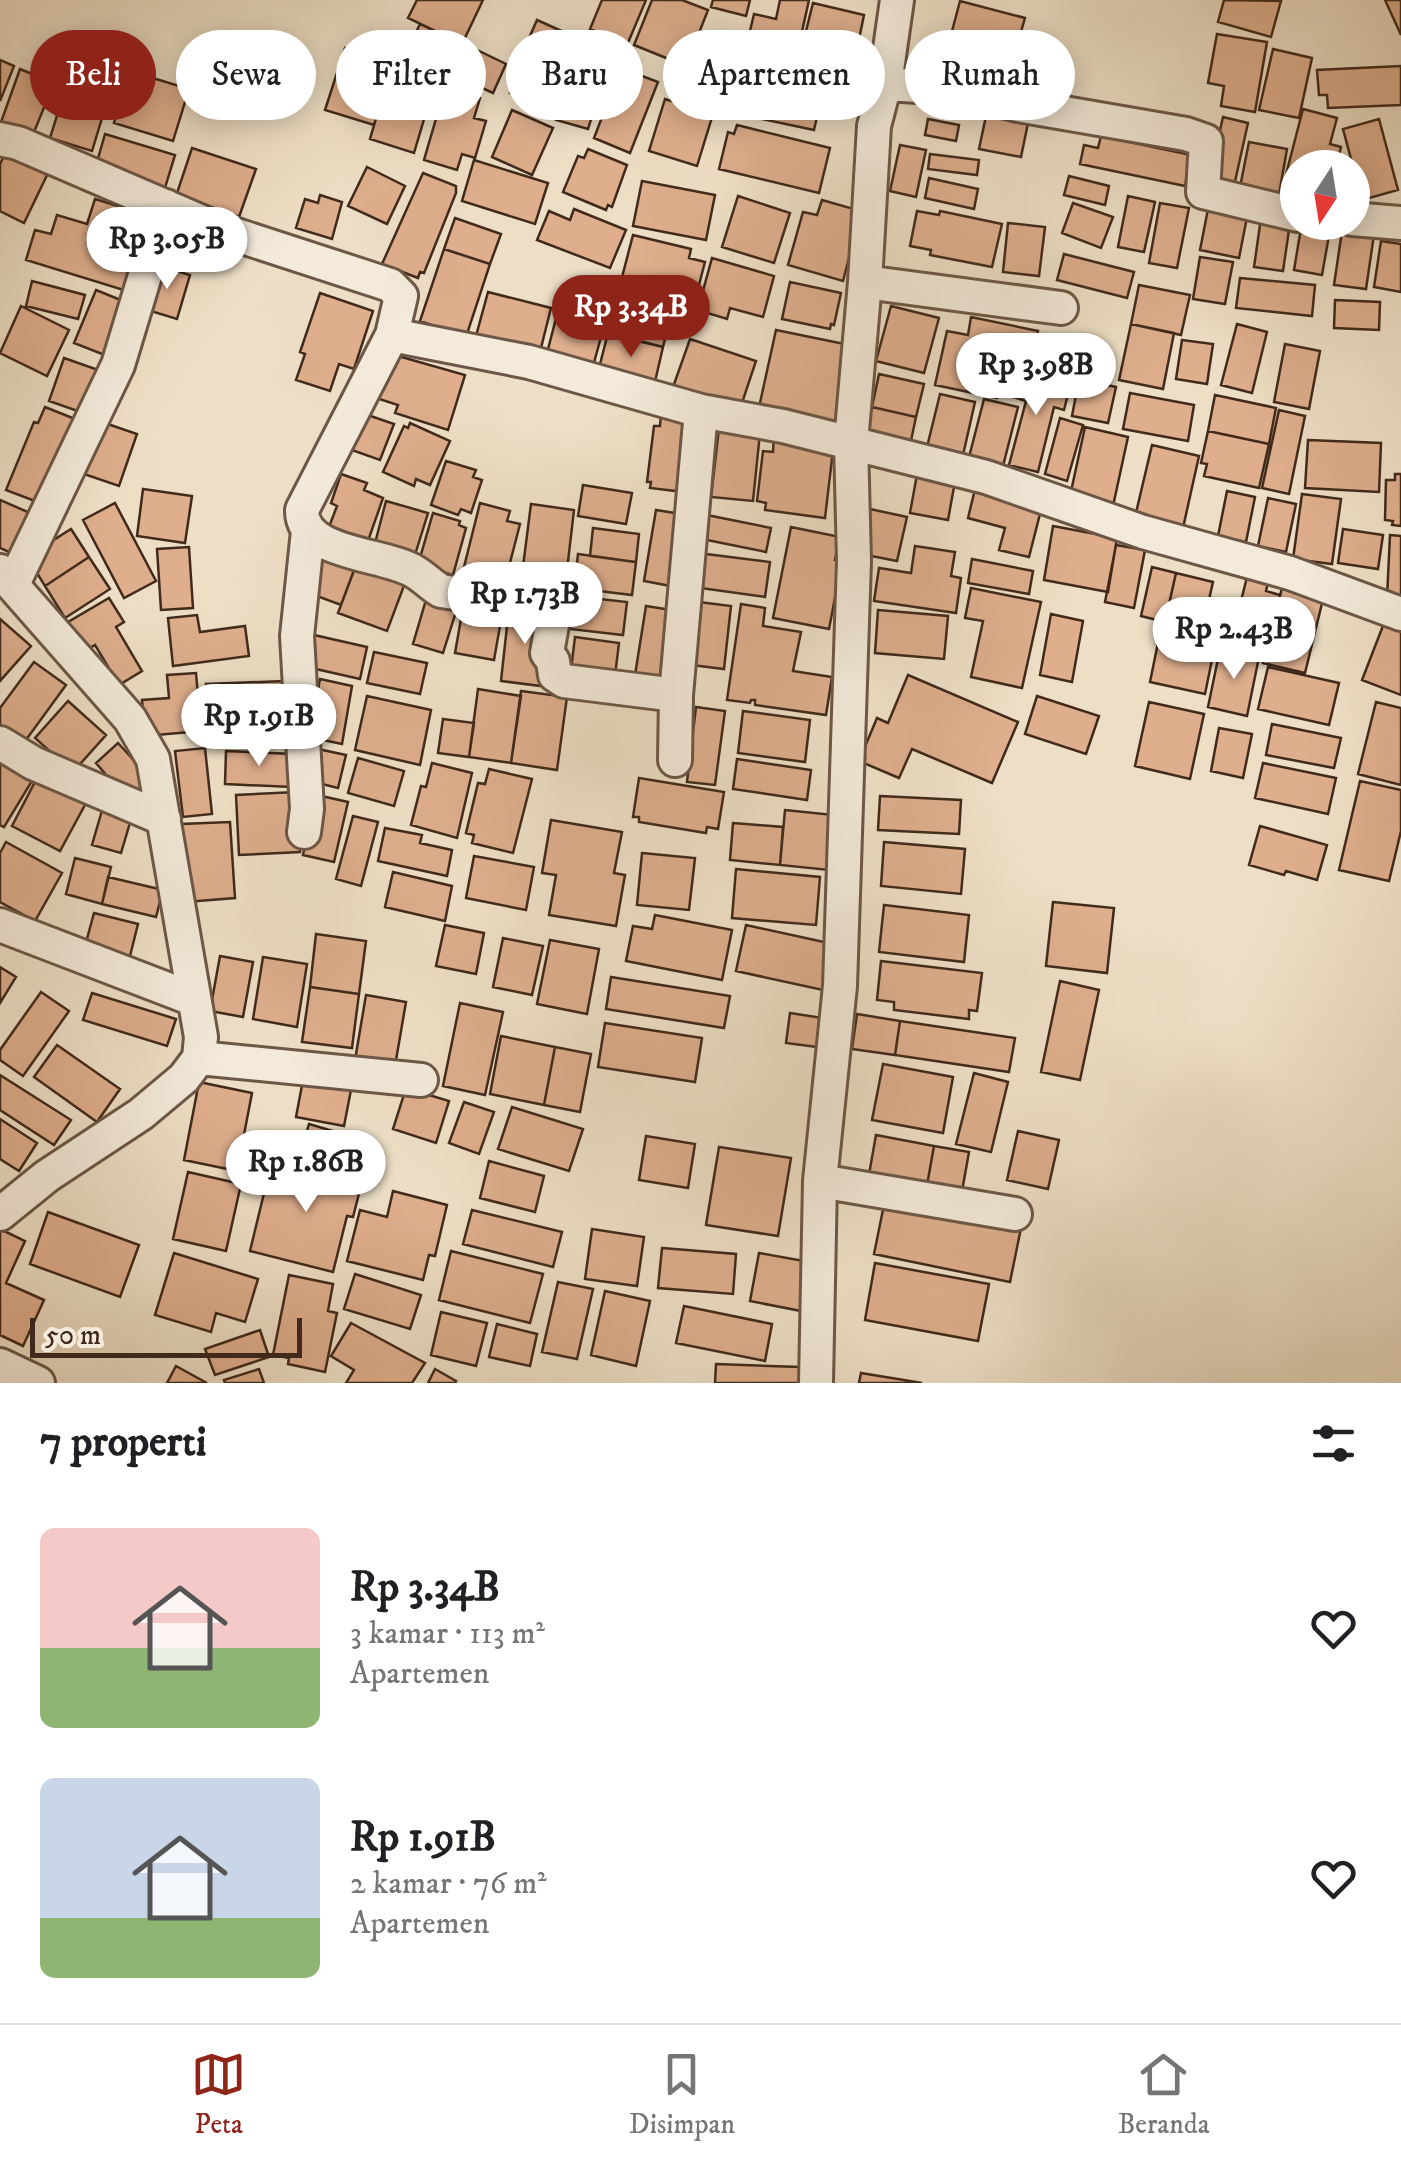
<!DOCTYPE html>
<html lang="id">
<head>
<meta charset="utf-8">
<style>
  :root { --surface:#fff; --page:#f6f6f6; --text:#202124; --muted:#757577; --line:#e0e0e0; --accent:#8f2418 }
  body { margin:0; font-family:"IM FELL DW Pica",serif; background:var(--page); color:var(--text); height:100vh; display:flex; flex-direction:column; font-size:38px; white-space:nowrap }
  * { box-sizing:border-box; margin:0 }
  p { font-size:32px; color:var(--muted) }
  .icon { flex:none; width:55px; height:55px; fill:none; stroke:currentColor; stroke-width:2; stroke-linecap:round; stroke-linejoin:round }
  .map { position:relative; height:1383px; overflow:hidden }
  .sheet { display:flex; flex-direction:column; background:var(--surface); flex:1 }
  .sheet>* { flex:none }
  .guide { position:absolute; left:30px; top:30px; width:1342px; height:90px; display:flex; gap:20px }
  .needle { width:65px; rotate:192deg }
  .fabs { position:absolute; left:1280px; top:150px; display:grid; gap:20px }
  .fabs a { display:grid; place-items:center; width:90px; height:90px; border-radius:50%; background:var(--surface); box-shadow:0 5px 25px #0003; font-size:50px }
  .scale { position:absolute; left:30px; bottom:25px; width:272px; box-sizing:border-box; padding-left:10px; border:5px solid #412a1b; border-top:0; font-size:28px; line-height:35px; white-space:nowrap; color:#412a1b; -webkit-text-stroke:8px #f3eada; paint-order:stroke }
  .price { position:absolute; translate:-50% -85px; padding:0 22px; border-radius:35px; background:#fff; color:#222; font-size:32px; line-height:65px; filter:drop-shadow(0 2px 5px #0008) }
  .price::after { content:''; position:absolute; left:50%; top:60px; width:30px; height:22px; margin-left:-15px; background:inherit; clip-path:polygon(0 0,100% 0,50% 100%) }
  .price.selected { background:var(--accent); color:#fff }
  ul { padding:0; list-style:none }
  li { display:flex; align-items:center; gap:30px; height:250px; padding:0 40px }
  li span { display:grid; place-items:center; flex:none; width:280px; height:200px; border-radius:15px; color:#555 }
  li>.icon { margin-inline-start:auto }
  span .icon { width:120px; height:120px; fill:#fffc; stroke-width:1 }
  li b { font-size:42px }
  h2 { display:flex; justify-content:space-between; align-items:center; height:120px; padding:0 40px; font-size:42px }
  .pill { padding:0 35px; border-radius:45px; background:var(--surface); box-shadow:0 5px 25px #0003; font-size:35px; line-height:90px }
  .pill.selected { background:var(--accent); color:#fff }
  .menu { display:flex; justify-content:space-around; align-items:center; height:140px; border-top:2px solid var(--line); background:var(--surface); font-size:28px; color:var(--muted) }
  .menu a { display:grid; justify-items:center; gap:5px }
  .menu .selected { color:var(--accent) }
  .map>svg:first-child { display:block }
  .building { fill:#deae8d; stroke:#412a1b; stroke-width:2.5 }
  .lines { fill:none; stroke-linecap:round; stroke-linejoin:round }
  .street-casing { stroke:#6c5746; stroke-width:38 }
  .street { stroke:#f3eada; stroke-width:32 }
</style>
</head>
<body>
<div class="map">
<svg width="1401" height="1383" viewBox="0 0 1401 1383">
  <rect width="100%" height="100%" fill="#eddfc6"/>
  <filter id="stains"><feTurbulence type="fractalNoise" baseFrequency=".002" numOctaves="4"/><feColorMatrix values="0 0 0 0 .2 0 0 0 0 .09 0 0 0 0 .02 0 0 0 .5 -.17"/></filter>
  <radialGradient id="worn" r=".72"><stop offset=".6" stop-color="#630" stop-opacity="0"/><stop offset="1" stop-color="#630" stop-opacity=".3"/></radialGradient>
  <path class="building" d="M417,0H483L462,44L408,18Z
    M602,0H646L627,45L590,29Z
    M652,0H682L708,10L686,66L634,45Z
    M750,0L746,16L711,7L713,0Z
    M780,0H809L795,63L745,52L754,14L776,19Z
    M1224,0L1281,1L1271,37L1218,22Z
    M1385,0H1401V35Z
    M960,1L1025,18L1015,52L951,35Z
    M813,3L864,15L858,44L806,31Z
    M537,20L575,37L543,108L510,93L515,82L511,79Z
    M420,24L459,43L442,78L403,60Z
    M806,31L849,42L844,65L800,55Z
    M1217,34L1267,42L1255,112L1221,106L1224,86L1208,83Z
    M581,39L613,49L588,129L556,120Z
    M471,47L506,64L493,93L456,76Z
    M345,48L394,63L374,125L325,110Z
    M1273,49L1312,58L1299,118L1259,110Z
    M800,55L855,68L849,91L795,78Z
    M0,60L14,66L0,101Z
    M695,61L738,71L730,107L685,97Z
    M394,63L430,74L426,86L412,81L407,99L385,91Z
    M1401,66V105L1328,108L1327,95H1319L1317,70Z
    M621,68L658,82L630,153L594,138Z
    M744,68L824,86L814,130L734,113Z
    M20,69L54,83L32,137L0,125Z
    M130,71L189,89L173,141L114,123Z
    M70,74L104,85L98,103L106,105L92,151L50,138Z
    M445,88L480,98L474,118L486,121L475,158L462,154L457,170L424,160Z
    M383,95L427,109L414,153L370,139Z
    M665,99L713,114L697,166L649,151Z
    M1303,109L1337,118L1330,144L1341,147L1336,168H1298V190L1283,186Z
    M512,110L553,128L532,175L492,157Z
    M986,116L1028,123L1021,157L979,149Z
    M1223,117L1248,123L1232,195L1207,189Z
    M928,119L959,125L956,141L925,135Z
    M1379,119L1398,190L1362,200L1343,129Z
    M737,125L830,148L819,193L719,169L728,132L734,134Z
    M105,134L175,155L164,191L95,169Z
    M1101,136L1191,155L1185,186L1080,164L1084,145L1098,148Z
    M1249,142L1287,149L1278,200L1239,192Z
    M900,145L926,150L916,197L890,191Z
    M192,148L256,169L239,217L176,196Z
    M588,149L627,165L612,207L608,205L606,210L563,192L578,156L584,158Z
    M7,150L49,171L24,223L0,211V164Z
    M930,154L979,160L977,175L928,169Z
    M474,160L548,183L535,224L462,201Z
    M367,167L405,186L387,224L348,206Z
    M423,173L456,186V193L424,273L420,272L418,278L382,264Z
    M1069,176L1109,186L1105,205L1064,195Z
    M929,178L978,189L974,209L925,198Z
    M642,181L715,195L706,240L633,226Z
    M320,195L342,202L332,239L296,228L305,199L318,203Z
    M738,196L790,213L774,263L722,247Z
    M1128,196L1155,202L1144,252L1118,247Z
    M95,199L154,217L130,292L26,260L35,230L51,234L57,215L87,224Z
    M822,200L861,211L843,281L788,265L803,212L817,215Z
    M1073,203L1113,217L1101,248L1062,233Z
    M1160,203L1189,208L1177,268L1149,263Z
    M1209,204L1248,212L1239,258L1200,250Z
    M574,209L626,230L610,268L537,240L549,211L570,220Z
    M917,211L939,215L940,211L1002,224L992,267L930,255L931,250L910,246Z
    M455,218L501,234L490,264L444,249Z
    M1261,218L1290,223L1283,271L1254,267Z
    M1302,222L1331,224L1322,275L1294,270Z
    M1008,223L1045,227L1039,276L1003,272Z
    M1343,224L1375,228L1366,289L1334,285Z
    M633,235L691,249L689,258L705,262L695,300L621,281Z
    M1381,241L1401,244V292L1374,287Z
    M444,249L490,264L466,337L420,321Z
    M1064,254L1134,272L1127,298L1057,280Z
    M1200,257L1233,262L1225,304L1193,299Z
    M712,258L774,276L763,317L730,308L727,319L704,312L707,300L701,298Z
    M157,265L190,275L177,319L144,309Z
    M1240,278L1315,285L1312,316L1236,308Z
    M32,281L85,295L78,319L26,306Z
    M790,282L841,293L834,325L831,324L830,329L782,319Z
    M1139,285L1190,295L1181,335L1131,324Z
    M96,290L128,303L107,356L74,343Z
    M488,292L551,308L540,352L476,336Z
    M320,293L373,311L354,369L339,364L330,391L296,380L305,354L300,352Z
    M1335,300L1380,302L1379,330L1334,328Z
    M560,303L607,315L592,370L546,357Z
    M625,303L671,314L663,347L617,336Z
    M21,306L69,330L47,376L0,353Z
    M891,306L939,318L924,373L876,361Z
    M971,317L1038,331L1030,367L1004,362L997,398L935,385L947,331L968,335Z
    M1131,324L1174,333L1163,389L1119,380Z
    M1237,324L1267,332L1252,393L1221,385Z
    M776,330L859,347L840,430L758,412Z
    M608,333L663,347L654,386L598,372Z
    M690,339L756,361L739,412L672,390Z
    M1182,340L1213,344L1207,384L1176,379Z
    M1285,344L1320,351L1309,409L1274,402Z
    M391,354L465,375L448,430L395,413L398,405L376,398Z
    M64,358L104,372L89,415L49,401Z
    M1019,373L1070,386L1064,410L1054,407L1038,472L1009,465L1026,401L1013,397Z
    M879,374L924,384L916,417L872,407Z
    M1079,379L1116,387L1108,423L1072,416Z
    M1130,393L1194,405L1188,441L1123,429Z
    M940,394L975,402L963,455L927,447Z
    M1215,395L1276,408L1269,444L1208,431Z
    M984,399L1018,407L1002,470L968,461Z
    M45,407L80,421L45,505L6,490L34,422L38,423Z
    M872,407L916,417L909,450L864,440Z
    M1279,410L1305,416L1289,494L1262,488Z
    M359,412L394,424L380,460L346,448Z
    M661,414L693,417L684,492L650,488L651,482H647L654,426H660Z
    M1060,418L1083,425L1067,481L1045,474Z
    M96,420L137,434L119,486L78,472Z
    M410,423L450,441L430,485L416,479L414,486L383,472L404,426L408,428Z
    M1085,427L1128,437L1113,506L1070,496Z
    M719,428L760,433L753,501L711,497Z
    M1208,431L1269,444L1259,488L1204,476L1207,464L1201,463Z
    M774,435L834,442L825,518L765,510L766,503L757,501L763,451L773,452Z
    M1308,440L1381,443L1379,492L1305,488Z
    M1152,445L1199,456L1183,528L1135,517Z
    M446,461L476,470L473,477L482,480L471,513L461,509L458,515L431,505Z
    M918,469L956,476L948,520L910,513Z
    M341,474L367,483L364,490L383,498L368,541L329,527L337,506L331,503Z
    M1395,474H1401V526L1392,525L1393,521L1385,520L1386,480H1395Z
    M583,485L632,493L626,524L578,516Z
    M976,485L1042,506L1029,557L999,550L1005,528L968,518Z
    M143,489L192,496L185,543L137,536Z
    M1227,491L1255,497L1246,542L1218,536Z
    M1302,494L1341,499L1332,564L1293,559Z
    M1268,498L1296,504L1286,552L1258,546Z
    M0,500L37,516L20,557L0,548Z
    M386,501L428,513L414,558L374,547Z
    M115,503L156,581L124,598L83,520Z
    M480,503L510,511L507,521L520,524L503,590L461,579Z
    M531,504L574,510L564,596L520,590Z
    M870,509L907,517L897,561L861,554Z
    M656,510L688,515L676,587L644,581Z
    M433,513L460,521L459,525L466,528L453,575L418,565Z
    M702,514L771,528L766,552L697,538Z
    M1053,526L1117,538L1108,592L1044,580Z
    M791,527L840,537L835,560L842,561L829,629L773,618Z
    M593,528L639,534L636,562L590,556Z
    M71,529L89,557L45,586L27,557Z
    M1343,529L1383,535L1378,569L1338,563Z
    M1390,535L1401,536V598H1387Z
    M1116,545L1145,550L1134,608L1105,602Z
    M915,546L955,552L951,576L961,578L956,613L874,601L879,568L911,573Z
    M189,547L193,608L161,610L157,549Z
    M321,549L357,562L341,605L306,592Z
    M698,553L770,562L765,597L693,587Z
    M578,554L636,562L632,595L574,588Z
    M89,557L110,589L65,618L45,586Z
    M359,557L408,575L387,631L338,613Z
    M972,559L1033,571L1029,594L968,583Z
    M1250,565L1271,570L1266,591L1280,595L1266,654L1230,645Z
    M1152,567L1176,573L1165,622L1141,616Z
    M1176,573L1213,582L1202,630L1165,622Z
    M1284,580L1325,591L1305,673L1263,663Z
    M971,588L1041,602L1022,688L971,677L983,621L965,618Z
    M428,593L459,602L443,653L413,644Z
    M573,596L627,602L623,635L570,629Z
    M109,598L124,622L116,627L142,671L119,685L95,645L80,654L63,625Z
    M1212,601L1239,607L1230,645L1203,638Z
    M464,602L503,609L494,660L455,653Z
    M699,602L731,606L724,669L691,665Z
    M741,604L765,608L763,626L801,632L793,671L832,677L826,715L755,705V700H751L750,703L727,700Z
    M646,606L678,611L668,680L635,675Z
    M509,608L548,612L541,686L501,681Z
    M878,610L948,616L944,659L875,653Z
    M1051,614L1083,621L1072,682L1040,675Z
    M197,615L200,632L245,626L249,656L173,666L168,618Z
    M1386,618L1401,624V695L1362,680Z
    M0,619L31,646L0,681Z
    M1160,633L1215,645L1205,694L1150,682Z
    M314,635L367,647L360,679L307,667Z
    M575,637L619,643L614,684L570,678Z
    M1220,649L1259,657L1247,716L1208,707Z
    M374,652L427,663L420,694L367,683Z
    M34,662L66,685L23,744L0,727V708Z
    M1268,667L1339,683L1329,725L1258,709Z
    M196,673L201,731L145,736L142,700L169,698L167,675Z
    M908,675L1018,722L992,783L912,749L899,778L859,761L877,718L888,723Z
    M320,679L352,686L342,744L309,737Z
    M285,681L288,732L208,736L206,684Z
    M478,689L521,696L511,763L469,757Z
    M521,691L567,697L557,770L511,763Z
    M367,696L431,710L420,765L355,750Z
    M1037,696L1099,716L1086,754L1025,734Z
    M68,701L106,735L73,772L35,738Z
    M1149,702L1204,714L1190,779L1135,766Z
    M1376,702L1401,708V785L1358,774Z
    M696,707L725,711L715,785L687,782Z
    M743,711L810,720L805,762L738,753Z
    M443,719L474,723L469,757L438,753Z
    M1272,724L1341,738L1334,768L1266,755Z
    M1219,728L1252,734L1243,778L1211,771Z
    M118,743L151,779L127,799L96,763Z
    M205,748L212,814L183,817L175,751Z
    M318,749L346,755L338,788L310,781Z
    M226,751L293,754L292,787L225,784Z
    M0,755L35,776L4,827L0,825Z
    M358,758L404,771L394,806L348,793Z
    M737,759L811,770L807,800L733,789Z
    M432,763L472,773L457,838L411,825L421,786L426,787Z
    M1263,763L1336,778L1328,814L1255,798Z
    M489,769L532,779L513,853L472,843L474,835L466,833L478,783L485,784Z
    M37,778L86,803L60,851L12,826Z
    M639,778L724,792L718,829L707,827L706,833L639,822V817H633Z
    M1360,781L1401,790V831L1389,881L1339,870Z
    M296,792L300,852L239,855L236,795Z
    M317,795L348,802L334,862L303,855Z
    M880,796L961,800L959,834L878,830Z
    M103,807L132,816L121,853L92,845Z
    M785,810L834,815L829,870L780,865Z
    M353,816L378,822L361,886L336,879Z
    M551,820L622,832L614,873L625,875L616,926L549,915L556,875L542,873Z
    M230,822L235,898L186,902L181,824Z
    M733,823L783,827L780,865L730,860Z
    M1260,826L1327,845L1317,880L1286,871L1284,875L1249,865Z
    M385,828L422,835L420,843L452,850L447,876L378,861Z
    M6,842L62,873L35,921L0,902V853Z
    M884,842L965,849L961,894L881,886Z
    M642,853L695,858L689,910L637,905Z
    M474,856L534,867L526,910L466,898Z
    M75,858L111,867L102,904L66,894Z
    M736,869L820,877L816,925L732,918Z
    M393,872L452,886L445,921L385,907Z
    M108,877L163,890L156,917L102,904Z
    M1053,902L1114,908L1107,973L1046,966Z
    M884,905L969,915L964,962L879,952Z
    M94,913L138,924L129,960L84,950Z
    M655,915L732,930L722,980L626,961L633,926L652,929Z
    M445,925L484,933L476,974L436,966Z
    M746,925L833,944L823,990L736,971Z
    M316,934L366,941L359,994L310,987Z
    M503,938L543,946L532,995L493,987Z
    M550,940L599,949L587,1014L537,1004Z
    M220,956L253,962L243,1017L210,1011Z
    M263,957L307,964L297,1027L253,1019Z
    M881,961L982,973L977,1011L969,1010V1019L894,1010V1002L877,1000Z
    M0,967L16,977L0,1003Z
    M611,977L730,996L724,1028L606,1009Z
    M1060,981L1099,990L1080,1080L1041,1072Z
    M310,987L359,994L352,1048L302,1042Z
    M41,992L69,1011L23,1076L0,1060V1050Z
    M92,993L176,1019L167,1046L83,1020Z
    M366,995L406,1002L395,1066L355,1060Z
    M460,1003L503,1012L485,1095L443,1086Z
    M790,1013L829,1019L825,1048L786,1043Z
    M857,1014L900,1021L895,1055L852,1049Z
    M900,1021L1015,1038L1009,1072L895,1055Z
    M605,1023L702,1038L695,1082L598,1067Z
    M501,1036L555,1047L544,1105L490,1094Z
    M57,1045L120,1089L97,1122L34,1077Z
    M555,1047L591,1054L580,1112L544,1105Z
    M883,1064L953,1077L943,1133L872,1120Z
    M974,1073L1008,1082L991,1152L956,1144Z
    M0,1075L71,1120L54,1145L0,1110Z
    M303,1080L351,1090L344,1126L296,1117Z
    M199,1082L252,1093L237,1171L184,1160Z
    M406,1088L449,1101L436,1143L393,1129Z
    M464,1102L494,1112L479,1154L449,1143Z
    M512,1107L583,1129L569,1171L498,1149Z
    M0,1119L37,1143L19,1171L0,1159Z
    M309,1124L377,1144L369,1170L301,1151Z
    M1018,1131L1059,1140L1048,1189L1007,1180Z
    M876,1135L934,1146L926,1191L868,1180Z
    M646,1136L695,1144L688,1188L639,1180Z
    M934,1146L969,1152L961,1197L926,1191Z
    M719,1147L791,1158L778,1236L706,1225Z
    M288,1159L363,1178L353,1217L347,1216L333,1272L250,1251L266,1185L281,1188Z
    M489,1161L544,1176L535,1212L480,1198Z
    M188,1172L241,1184L226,1251L173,1239Z
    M393,1191L447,1205L435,1256L429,1255L423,1280L347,1261L360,1210L387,1217Z
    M886,1195L1022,1223L1010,1282L874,1254Z
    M472,1210L562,1232L553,1267L463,1244Z
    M48,1212L139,1245L120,1297L30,1264Z
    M0,1229L25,1241L6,1283L44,1300L23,1346L0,1335Z
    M592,1229L644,1237L637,1286L585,1279Z
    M662,1248L736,1254L733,1294L658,1288Z
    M451,1251L543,1274L530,1323L439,1300Z
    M174,1253L258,1279L245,1322L216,1313L211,1332L155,1315Z
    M759,1253L815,1263L806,1312L750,1301Z
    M875,1263L989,1284L978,1341L865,1320Z
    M355,1274L421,1295L410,1329L344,1309Z
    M289,1275L333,1284L328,1311L337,1313L325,1372L288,1364L289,1358L273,1355Z
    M558,1282L593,1289L577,1359L542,1352Z
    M605,1291L650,1301L636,1366L591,1355Z
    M684,1306L772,1324L765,1361L676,1343Z
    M441,1312L487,1323L476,1366L431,1355Z
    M351,1323L425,1363L412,1383H346L354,1370L331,1356Z
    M497,1324L537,1334L530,1366L489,1357Z
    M260,1330L269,1357L215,1375L205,1349Z
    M716,1364L800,1367L799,1383H715Z
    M176,1366L207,1383H167Z
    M259,1369L264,1383H225L224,1380Z
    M435,1369L456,1381L455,1383H428Z
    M861,1373L922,1383H859Z"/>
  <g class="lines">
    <defs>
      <path id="street" d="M885,84L952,88L1018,105L1186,134L1206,141L1203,192L1298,215
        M0,139L18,143L218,229L390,285L401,296L392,335L529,362L701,411L783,426L986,477L1143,532L1290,573L1401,614
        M1352,219L1401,223
        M865,282L1061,308
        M392,335L302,510C301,555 385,553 415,572C425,578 431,585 441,591L555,608L547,653L553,661L555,675L564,681L676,695
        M0,571L130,719L153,759L201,1037L199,1058L184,1078L141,1114L47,1176L0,1214
        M13,584L118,365L166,206
        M0,743L33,763L164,819
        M675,760L676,695L701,411
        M304,832L307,809L297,636L308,531
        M0,925L193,999
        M199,1058L421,1080
        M820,1181L1015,1214
        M0,1365L38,1383
        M816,1383L820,1181L840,986L854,561L851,442L865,282L874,126L885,84L897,0"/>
    </defs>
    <use href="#street" class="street-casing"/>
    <use href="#street" class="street"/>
  </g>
  <rect width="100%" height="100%" filter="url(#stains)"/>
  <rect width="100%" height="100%" fill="url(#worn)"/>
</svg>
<div class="fabs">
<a><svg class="needle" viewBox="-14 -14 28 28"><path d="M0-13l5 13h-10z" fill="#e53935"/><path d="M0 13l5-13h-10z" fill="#757577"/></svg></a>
</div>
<div class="scale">50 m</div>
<b class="price" style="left:167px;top:292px">Rp 3.05B</b>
<b class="price selected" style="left:631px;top:360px">Rp 3.34B</b>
<b class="price" style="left:1036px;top:418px">Rp 3.98B</b>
<b class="price" style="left:525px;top:647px">Rp 1.73B</b>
<b class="price" style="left:1234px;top:682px">Rp 2.43B</b>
<b class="price" style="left:259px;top:769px">Rp 1.91B</b>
<b class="price" style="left:306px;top:1215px">Rp 1.86B</b>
<div class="guide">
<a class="pill selected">Beli</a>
<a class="pill">Sewa</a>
<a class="pill">Filter</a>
<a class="pill">Baru</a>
<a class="pill">Apartemen</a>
<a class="pill">Rumah</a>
</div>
</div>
<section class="sheet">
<h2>7 properti<svg class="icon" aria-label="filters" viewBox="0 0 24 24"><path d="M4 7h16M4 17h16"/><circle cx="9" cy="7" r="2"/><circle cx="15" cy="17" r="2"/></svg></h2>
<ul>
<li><span style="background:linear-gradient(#f6c9c9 60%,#8fb573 0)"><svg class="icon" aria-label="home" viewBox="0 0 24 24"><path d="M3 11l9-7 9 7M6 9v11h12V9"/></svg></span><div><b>Rp 3.34B</b><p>3 kamar · 113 m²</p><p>Apartemen</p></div><svg class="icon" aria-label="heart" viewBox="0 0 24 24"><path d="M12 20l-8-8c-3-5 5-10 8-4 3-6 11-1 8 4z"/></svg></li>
<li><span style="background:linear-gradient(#c9d6e8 70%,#8fb573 0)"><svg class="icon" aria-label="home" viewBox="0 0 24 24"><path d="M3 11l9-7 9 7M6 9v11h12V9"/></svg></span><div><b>Rp 1.91B</b><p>2 kamar · 76 m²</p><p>Apartemen</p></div><svg class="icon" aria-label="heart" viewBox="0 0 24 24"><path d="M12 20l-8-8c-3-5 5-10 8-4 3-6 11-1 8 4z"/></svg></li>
</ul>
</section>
<nav class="menu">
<a class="selected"><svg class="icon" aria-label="map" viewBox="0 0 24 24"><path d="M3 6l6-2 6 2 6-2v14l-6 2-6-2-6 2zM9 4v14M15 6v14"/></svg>Peta</a>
<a><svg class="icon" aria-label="saved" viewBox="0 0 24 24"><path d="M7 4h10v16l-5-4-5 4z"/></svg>Disimpan</a>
<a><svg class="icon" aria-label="home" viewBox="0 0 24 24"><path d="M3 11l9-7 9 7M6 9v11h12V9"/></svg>Beranda</a>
</nav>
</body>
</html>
